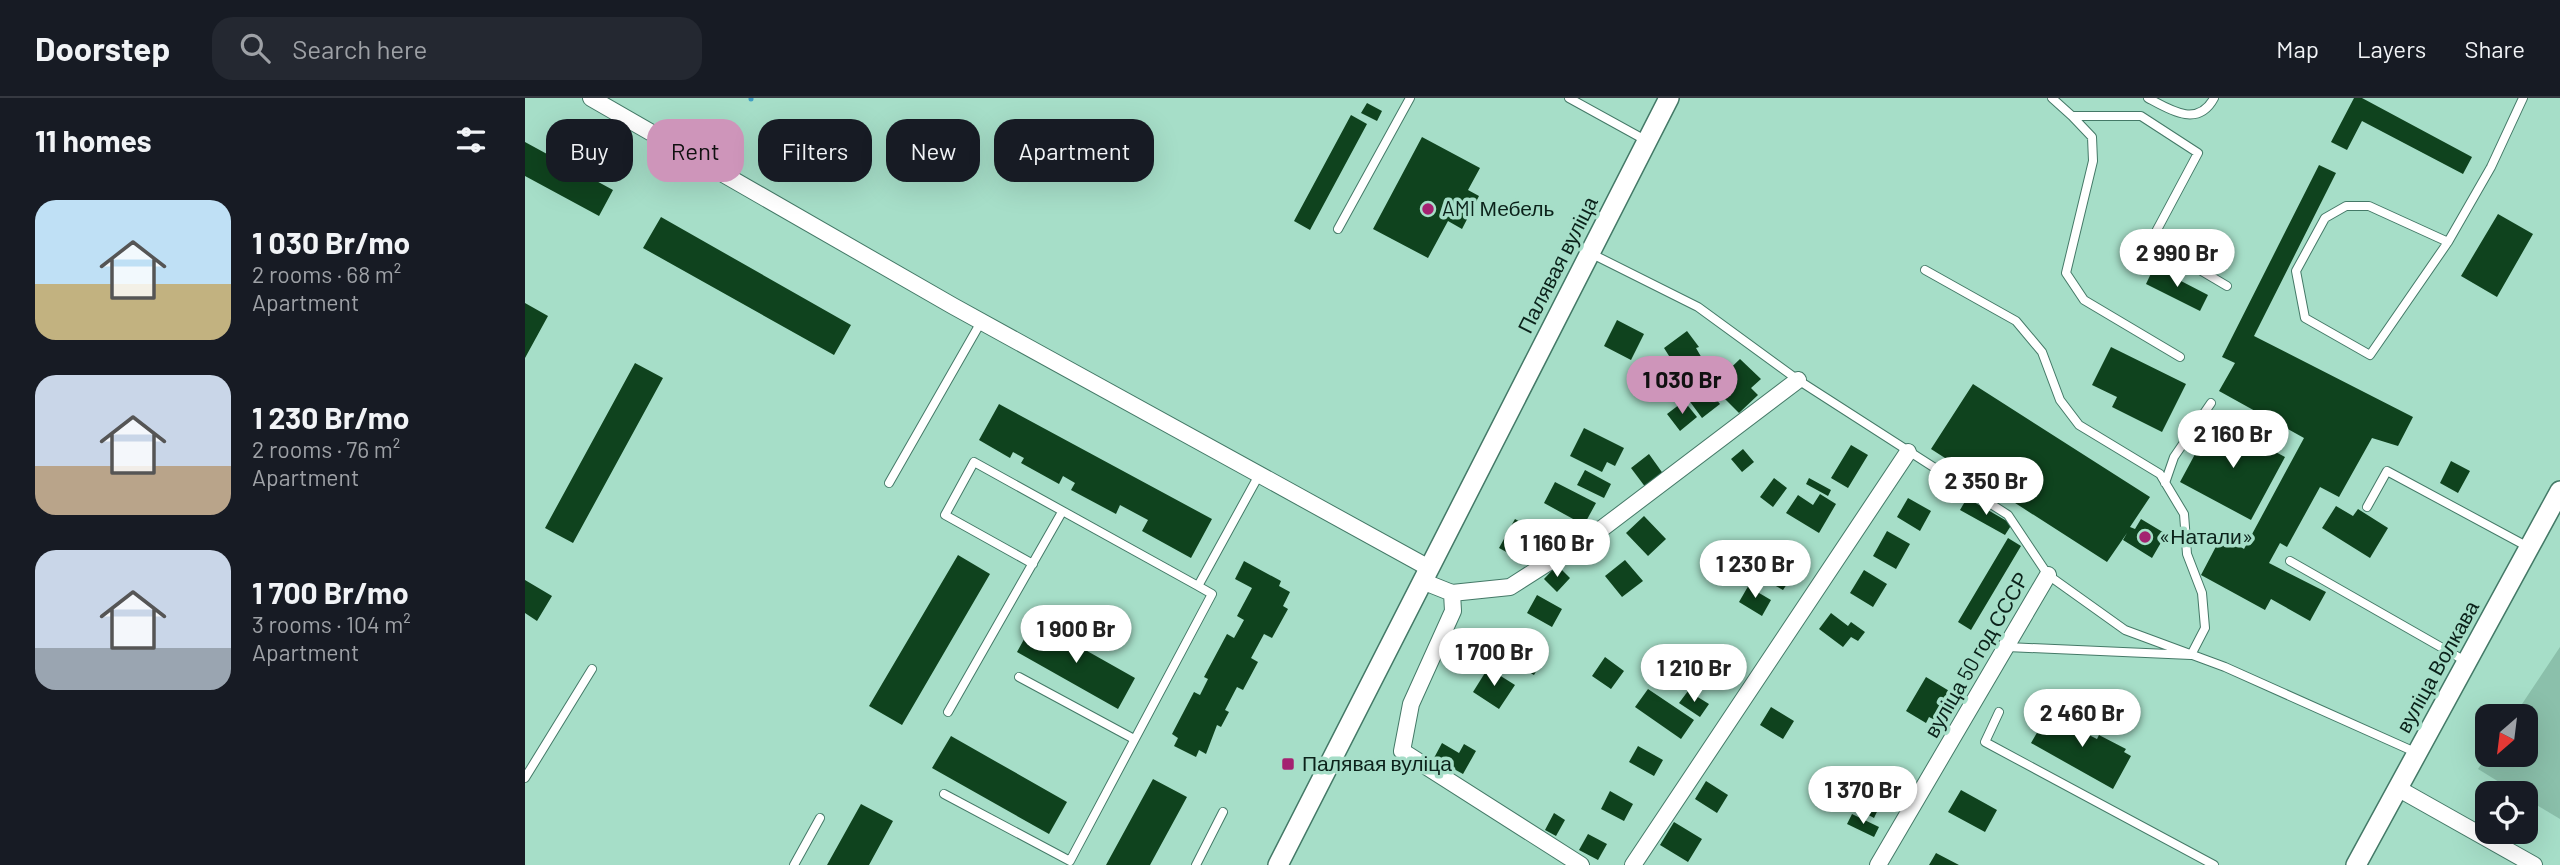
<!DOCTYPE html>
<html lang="en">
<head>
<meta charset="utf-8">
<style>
  :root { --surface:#171b24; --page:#242831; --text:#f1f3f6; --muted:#9ea1a6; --line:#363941; --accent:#ce95ba }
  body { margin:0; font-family:Barlow,sans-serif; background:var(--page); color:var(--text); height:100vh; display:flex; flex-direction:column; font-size:26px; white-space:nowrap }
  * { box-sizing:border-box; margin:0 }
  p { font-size:23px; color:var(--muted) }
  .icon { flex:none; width:38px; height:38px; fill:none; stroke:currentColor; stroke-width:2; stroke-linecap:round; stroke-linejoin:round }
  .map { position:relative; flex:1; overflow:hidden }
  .details { display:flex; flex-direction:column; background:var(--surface); width:525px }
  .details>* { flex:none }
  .guide { position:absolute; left:21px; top:21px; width:665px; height:63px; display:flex; gap:14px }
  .needle { width:46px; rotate:208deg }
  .controls { position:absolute; left:1950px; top:606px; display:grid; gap:14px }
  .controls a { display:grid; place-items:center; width:63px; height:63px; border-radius:14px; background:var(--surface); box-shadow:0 7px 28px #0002; font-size:35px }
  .price { position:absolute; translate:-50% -60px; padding:0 16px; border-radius:24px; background:#fff; color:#222; font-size:23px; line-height:46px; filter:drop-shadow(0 2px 4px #0008) }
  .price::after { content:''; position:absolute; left:50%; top:42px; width:21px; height:16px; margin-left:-10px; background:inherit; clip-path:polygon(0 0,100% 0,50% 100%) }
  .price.active { background:var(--accent); color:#111 }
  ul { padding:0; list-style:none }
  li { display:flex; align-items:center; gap:21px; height:175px; padding:0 35px }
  li span { display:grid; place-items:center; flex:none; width:196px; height:140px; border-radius:21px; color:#555 }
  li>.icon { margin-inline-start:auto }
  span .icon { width:84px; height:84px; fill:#fffc; stroke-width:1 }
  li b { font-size:30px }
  h2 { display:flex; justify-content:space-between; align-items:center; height:84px; padding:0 35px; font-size:30px }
  .tag { padding:0 24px; border-radius:21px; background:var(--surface); box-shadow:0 7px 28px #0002; font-size:24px; line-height:63px }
  .tag.active { background:var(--accent); color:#111 }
  header { display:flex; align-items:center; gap:42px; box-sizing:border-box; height:98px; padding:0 35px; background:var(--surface); border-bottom:2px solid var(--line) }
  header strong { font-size:33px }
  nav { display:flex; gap:38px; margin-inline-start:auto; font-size:24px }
  .search { width:490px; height:63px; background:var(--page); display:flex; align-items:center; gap:18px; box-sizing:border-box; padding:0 24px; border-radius:21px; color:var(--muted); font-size:26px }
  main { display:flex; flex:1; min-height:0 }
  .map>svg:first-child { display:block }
  .green { fill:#8bc0ab }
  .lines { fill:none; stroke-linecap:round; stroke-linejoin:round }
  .stream { stroke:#419ec4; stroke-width:5 }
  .building { fill:#0f431e }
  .service-casing { stroke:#447967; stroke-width:10 }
  .minor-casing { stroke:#447967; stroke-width:18 }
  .tertiary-casing { stroke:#447967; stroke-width:22 }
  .service { stroke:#fff; stroke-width:8 }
  .minor { stroke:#fff; stroke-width:16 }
  .tertiary { stroke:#fff; stroke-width:19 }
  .poi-dot { fill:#a42271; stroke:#a6dec8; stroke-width:2.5 }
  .labels { text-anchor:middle; stroke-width:7; stroke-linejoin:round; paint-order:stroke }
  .poi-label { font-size:21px; fill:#0b221a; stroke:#a6dec8; text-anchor:start }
  .street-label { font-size:21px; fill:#0b221a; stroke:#a6dec8 }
</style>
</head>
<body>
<header>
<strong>Doorstep</strong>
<div class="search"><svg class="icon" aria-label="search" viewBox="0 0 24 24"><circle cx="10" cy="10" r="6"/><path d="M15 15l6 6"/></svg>Search here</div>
<nav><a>Map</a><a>Layers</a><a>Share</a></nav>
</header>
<main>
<section class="details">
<h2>11 homes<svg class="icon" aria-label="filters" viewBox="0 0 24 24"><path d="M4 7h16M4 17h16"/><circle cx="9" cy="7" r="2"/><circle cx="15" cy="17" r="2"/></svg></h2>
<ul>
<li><span style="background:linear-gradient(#bfe0f5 60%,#c2b280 0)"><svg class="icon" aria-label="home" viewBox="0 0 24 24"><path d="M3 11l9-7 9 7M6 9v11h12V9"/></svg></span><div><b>1 030 Br/mo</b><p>2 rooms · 68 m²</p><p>Apartment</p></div></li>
<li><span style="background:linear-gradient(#c9d6e8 65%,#b9a48a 0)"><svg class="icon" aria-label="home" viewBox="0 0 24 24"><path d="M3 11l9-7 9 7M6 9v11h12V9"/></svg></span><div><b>1 230 Br/mo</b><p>2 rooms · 76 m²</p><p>Apartment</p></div></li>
<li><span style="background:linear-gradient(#c9d6e8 70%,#9aa5b1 0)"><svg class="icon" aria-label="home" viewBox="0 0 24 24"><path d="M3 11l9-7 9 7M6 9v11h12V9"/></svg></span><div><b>1 700 Br/mo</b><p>3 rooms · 104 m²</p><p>Apartment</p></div></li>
</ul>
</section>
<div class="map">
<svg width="2035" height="767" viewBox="0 0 2035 767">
  <rect width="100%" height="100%" fill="#a6dec8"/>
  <path class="green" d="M2035,549V721L2000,700V695H1992L1953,671L1963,656H2000V618H1989Z"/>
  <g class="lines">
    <path class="stream" d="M226,0V1"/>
  </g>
  <path class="building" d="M1829,0H1837L1947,59L1938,76L1837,23L1822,52L1806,44Z
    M842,5L857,13L852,23L836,15Z
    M826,17L842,26L785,132L769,123Z
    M897,39L955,70L943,92L954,98L937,131L923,123L903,160L848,131Z
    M0,44L88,92L74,118L0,78Z
    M1794,67L1811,75L1729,238L1888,319L1873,348L1847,340L1814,399L1795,389L1762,449L1755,445L1744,465L1801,494L1785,523L1746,501L1740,512L1676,477L1697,437L1719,451L1779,340L1694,293L1710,265L1697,259Z
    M1973,116L2008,136L1972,199L1936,178Z
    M136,119L326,227L309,257L118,150Z
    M1629,169L1683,197L1675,213L1621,186Z
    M0,205L23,218L0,260Z
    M1092,222L1119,236L1106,262L1079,248Z
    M1162,233L1174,249L1171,250L1178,262L1176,268L1158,280L1139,250Z
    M1586,249L1661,286L1637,334L1587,309L1592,299L1567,287Z
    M1215,261L1236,281L1226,290L1233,297L1214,315L1194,295L1200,289L1193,282Z
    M110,265L138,280L48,445L20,430Z
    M1448,286L1625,399L1605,429L1610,431L1616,421L1641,436L1627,460L1598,442L1602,435L1582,464L1406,351Z
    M1181,288L1195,306L1177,320L1163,301Z
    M1159,303L1172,319L1155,333L1142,316Z
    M474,306L687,421L666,460L617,433L623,422L595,407L591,416L546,392L550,385L538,378L534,386L496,365L499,360L488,354L485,360L454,342Z
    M1689,321L1760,359L1726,422L1655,384Z
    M1059,330L1099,350L1090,368L1082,364L1077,374L1045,358Z
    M1326,347L1343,357L1323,390L1306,380Z
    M1218,351L1229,364L1217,374L1206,361Z
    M1124,356L1139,377L1121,390L1106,370Z
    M1926,363L1945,373L1933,395L1915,385Z
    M1060,372L1086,386L1079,400L1052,387Z
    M1249,380L1262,390L1248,409L1235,399Z
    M1284,380L1306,392L1303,398L1281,386Z
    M1030,384L1071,405L1059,427L1019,405Z
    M1295,396L1311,406L1294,435L1261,415L1273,397L1288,407Z
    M1383,400L1406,413L1395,433L1372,419Z
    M1442,400L1487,426L1480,437L1435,412Z
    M1811,408L1828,418L1833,411L1863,430L1845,460L1797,430Z
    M1119,418L1141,441L1123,458L1101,435Z
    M990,421L1016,436L1000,464L974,450Z
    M1362,433L1385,446L1371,471L1348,458Z
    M1483,440L1496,448L1446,532L1433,524Z
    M433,457L465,476L377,627L344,608Z
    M1100,462L1118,483L1097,499L1080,478Z
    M719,463L756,483L754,488L765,494L758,508L763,511L747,540L739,536L726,560L733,564L718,592L712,589L700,612L704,614L696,629L692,627L681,656L674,652L671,659L649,648L653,640L647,636L669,594L675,597L683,581L679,579L702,536L709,540L719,522L712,518L727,490L710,481Z
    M1032,467L1045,480L1032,494L1019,481Z
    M1248,470L1250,475L1264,483L1258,492L1238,481L1239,473Z
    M1339,472L1362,486L1348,509L1325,495Z
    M0,482L27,498L12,523L0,515Z
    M1225,485L1232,489L1229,492L1246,502L1237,518L1214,504Z
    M1012,497L1037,511L1027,529L1002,515Z
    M1306,515L1323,528L1326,524L1340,534L1333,543L1326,539L1318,549L1294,531Z
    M509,523L610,580L593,611L492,554Z
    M983,536L1020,557L1009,577L972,557Z
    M1199,546L1216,555L1210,566L1193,557Z
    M1080,559L1099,573L1086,591L1067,578Z
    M1179,560L1200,573L1191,587L1170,575Z
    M963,570L990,587L974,611L948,594Z
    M1401,579L1426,594L1410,622L1404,619L1401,625L1381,613Z
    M1123,591L1169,622L1156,641L1110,609Z
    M1163,593L1184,606L1175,619L1154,605Z
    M1246,609L1269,623L1258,641L1235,627Z
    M1524,614L1533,619L1535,616L1564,632L1562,636L1572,641L1574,637L1601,651L1599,654L1606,658L1588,691L1506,645Z
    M426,638L542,704L524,736L407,670Z
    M917,645L934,655L939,646L951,653L938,676L909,660Z
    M1113,648L1138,662L1129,678L1104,664Z
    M1334,675L1354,685L1349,694L1359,699L1349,720L1338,714L1341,709L1322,700Z
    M628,681L662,699L625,767H581Z
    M1181,683L1203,697L1192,715L1170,701Z
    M1436,692L1472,712L1460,734L1423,714Z
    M1085,693L1108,706L1099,723L1076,711Z
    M336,706L368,723L344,767H302Z
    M1029,715L1040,722L1031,738L1020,732Z
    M1327,716L1354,729L1349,739L1322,726Z
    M1149,724L1177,741L1163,764L1135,747Z
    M1063,736L1082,746L1073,762L1054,752Z
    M1411,755L1434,767H1404Z"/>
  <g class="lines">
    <defs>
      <path id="service" d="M1044,0L1122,43
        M1527,0L1547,18H1616L1673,55L1626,143L1702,188
        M1623,0C1645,12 1673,30 1689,0
        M1547,18L1567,39L1568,63L1541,175L1559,202L1655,259
        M813,131L885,0
        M1923,144L1844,108H1821L1800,120L1771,173L1780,220L1845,257L1923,144L1966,69L1998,0
        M1067,156L1173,209L1273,282L1483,417L1523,477L1600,532L1700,569L1890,654
        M1400,172L1491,223L1517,254L1535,302L1554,327L1635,376L1659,416L1662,456L1677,495L1680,530L1666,557L1482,549
        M364,385L456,224
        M1640,385L1649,359L1686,305
        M1842,409L1862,373L2005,450
        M1765,463L1942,564
        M508,466L420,417L449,364L673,488
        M494,579L609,641
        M423,614L537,414
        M1474,614L1460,644L1689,767
        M0,680L67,571
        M419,696L545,763L687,496L673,488L734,377
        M269,767L295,720
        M671,767L698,714"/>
      <path id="minor" d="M66,0L428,208L904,470
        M897,483L927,495L985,489L1079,429L1273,282
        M927,495L928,513L886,606L877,653L1056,767
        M1874,691L2009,767
        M1108,767L1383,354
        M1353,767L1523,477"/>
      <path id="tertiary" d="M753,767L1144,0
        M1831,767L2035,393"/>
    </defs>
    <use href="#service" class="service-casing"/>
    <use href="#minor" class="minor-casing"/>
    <use href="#tertiary" class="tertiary-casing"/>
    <use href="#service" class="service"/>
    <use href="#minor" class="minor"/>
    <use href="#tertiary" class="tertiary"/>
  </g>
  <g class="poi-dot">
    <circle cx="903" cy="111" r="7"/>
    <circle cx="1620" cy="439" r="7"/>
    <rect x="756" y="659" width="14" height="14" rx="3.5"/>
  </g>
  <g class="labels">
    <g class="poi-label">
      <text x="917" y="118">AMI Мебель</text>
      <text x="1634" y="446">«Натали»</text>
      <text x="777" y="673">Палявая вуліца</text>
    </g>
    <g class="street-label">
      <text transform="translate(1033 167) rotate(-63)" y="7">Палявая вуліца</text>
      <text transform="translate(1452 557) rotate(-60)" y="7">вуліца 50 год СССР</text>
      <text transform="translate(1913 569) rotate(-61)" y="7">вуліца Волкава</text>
    </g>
  </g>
</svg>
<div class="controls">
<a><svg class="needle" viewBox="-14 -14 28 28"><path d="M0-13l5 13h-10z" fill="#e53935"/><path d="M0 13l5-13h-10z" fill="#9ea1a6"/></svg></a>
<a><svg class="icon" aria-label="locate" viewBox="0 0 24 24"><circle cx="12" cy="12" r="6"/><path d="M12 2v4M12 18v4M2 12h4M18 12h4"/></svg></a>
</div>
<b class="price" style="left:1652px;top:191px">2 990 Br</b>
<b class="price active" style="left:1157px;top:318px">1 030 Br</b>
<b class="price" style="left:1708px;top:372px">2 160 Br</b>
<b class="price" style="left:1461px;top:419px">2 350 Br</b>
<b class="price" style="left:1032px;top:481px">1 160 Br</b>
<b class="price" style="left:1230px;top:502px">1 230 Br</b>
<b class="price" style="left:551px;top:567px">1 900 Br</b>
<b class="price" style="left:969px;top:590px">1 700 Br</b>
<b class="price" style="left:1169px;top:606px">1 210 Br</b>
<b class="price" style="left:1557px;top:651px">2 460 Br</b>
<b class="price" style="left:1338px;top:728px">1 370 Br</b>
<div class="guide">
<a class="tag">Buy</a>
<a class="tag active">Rent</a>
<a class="tag">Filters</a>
<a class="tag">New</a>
<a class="tag">Apartment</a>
</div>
</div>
</main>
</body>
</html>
